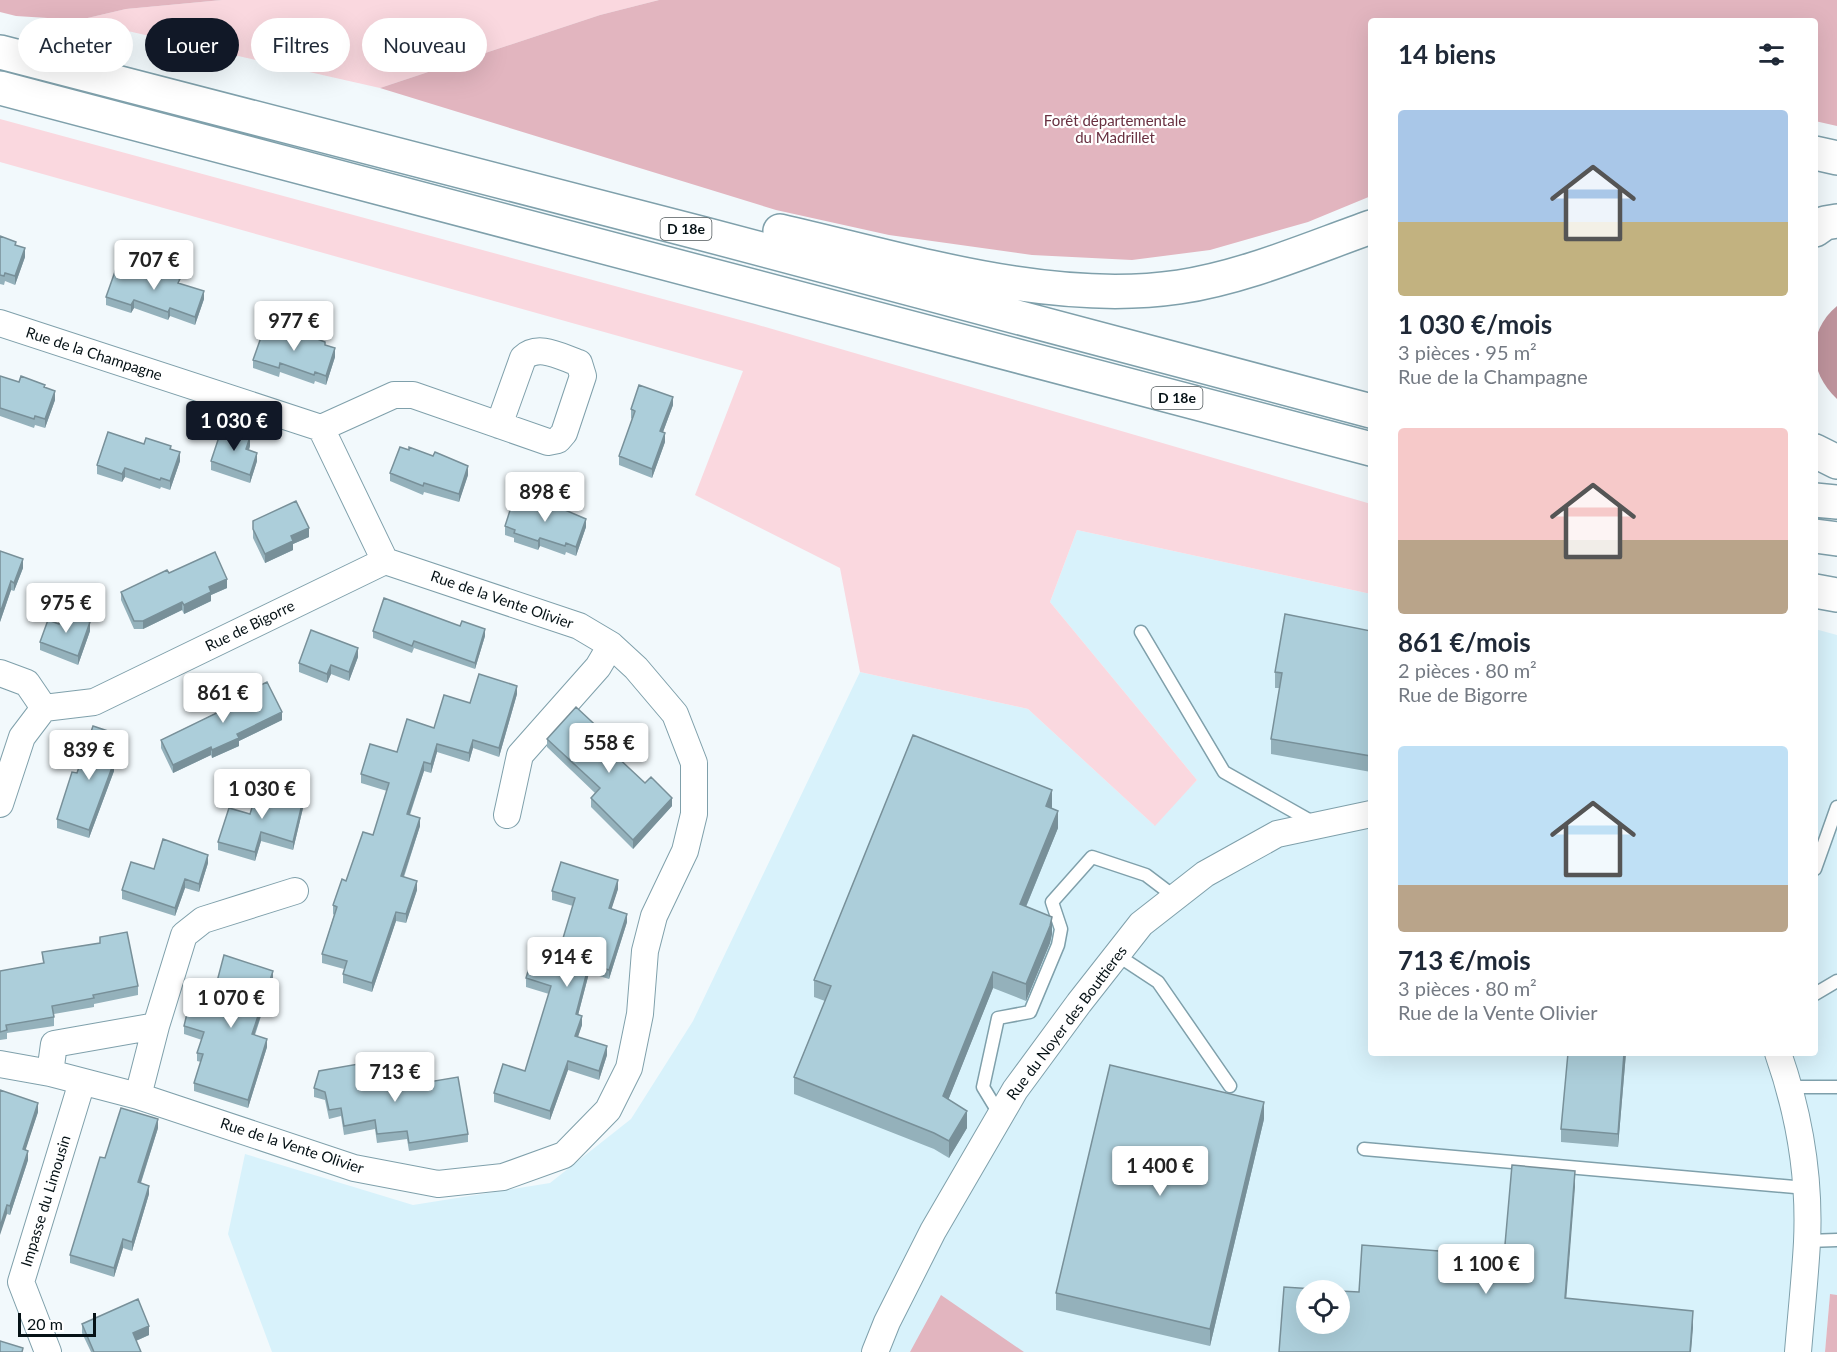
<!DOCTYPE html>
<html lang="fr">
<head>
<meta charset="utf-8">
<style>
  :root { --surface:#fff; --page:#f2f2f3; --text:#1f2937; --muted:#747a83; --accent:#111827 }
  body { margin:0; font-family:Lato,sans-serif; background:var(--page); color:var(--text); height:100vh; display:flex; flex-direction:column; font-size:22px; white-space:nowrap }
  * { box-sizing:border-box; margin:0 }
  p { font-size:20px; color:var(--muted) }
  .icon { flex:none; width:33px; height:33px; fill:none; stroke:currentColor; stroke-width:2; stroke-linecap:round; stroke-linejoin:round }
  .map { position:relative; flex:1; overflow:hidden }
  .drawer { position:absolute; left:1368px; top:18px; width:450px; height:1038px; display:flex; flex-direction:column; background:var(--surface); border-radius:6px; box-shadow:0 6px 24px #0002 }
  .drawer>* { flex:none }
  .guide { position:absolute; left:18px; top:18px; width:570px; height:54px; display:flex; gap:12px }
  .fabs { position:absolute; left:1296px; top:1280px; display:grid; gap:12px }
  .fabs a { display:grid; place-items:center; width:54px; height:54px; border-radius:50%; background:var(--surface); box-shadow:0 6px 24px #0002; font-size:30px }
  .scale { position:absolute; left:18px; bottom:15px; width:78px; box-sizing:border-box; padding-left:6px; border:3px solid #061216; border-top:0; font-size:16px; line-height:21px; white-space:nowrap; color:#061216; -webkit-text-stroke:4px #fff; paint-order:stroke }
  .price { position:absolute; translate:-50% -51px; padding:0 14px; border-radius:6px; background:#fff; color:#222; font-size:20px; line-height:39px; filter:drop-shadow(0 2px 3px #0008) }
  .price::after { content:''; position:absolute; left:50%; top:36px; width:18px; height:14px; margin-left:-9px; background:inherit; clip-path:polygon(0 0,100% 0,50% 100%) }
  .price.active { background:var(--accent); color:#fff }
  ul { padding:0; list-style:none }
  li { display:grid; align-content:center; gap:12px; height:318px; padding:0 30px }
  li span { display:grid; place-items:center; height:186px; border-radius:6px; color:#555 }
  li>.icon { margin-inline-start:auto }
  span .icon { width:108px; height:108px; fill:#fffc; stroke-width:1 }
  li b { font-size:26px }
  h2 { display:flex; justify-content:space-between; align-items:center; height:72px; padding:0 30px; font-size:26px }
  .pill { padding:0 21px; border-radius:27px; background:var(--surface); box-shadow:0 6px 24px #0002; font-size:21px; line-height:54px }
  .pill.active { background:var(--accent); color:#fff }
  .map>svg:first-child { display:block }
  .built { fill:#d8f2fb; fill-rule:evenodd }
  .green { fill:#fad8df }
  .forest { fill:#e2b5bf }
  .water { fill:#bf949d }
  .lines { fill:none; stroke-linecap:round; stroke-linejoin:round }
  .lane-casing { stroke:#7fa0ab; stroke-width:15 }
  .street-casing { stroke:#7fa0ab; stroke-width:28 }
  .highway-casing { stroke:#7fa0ab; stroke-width:36 }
  .lane { stroke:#fff; stroke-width:12 }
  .street { stroke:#fff; stroke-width:26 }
  .highway { stroke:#fff; stroke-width:33 }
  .wall { fill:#94b1bb }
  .shaded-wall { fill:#789099 }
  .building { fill:#acceda; stroke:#789099; stroke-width:1.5 }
  .labels { text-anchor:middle; stroke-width:4.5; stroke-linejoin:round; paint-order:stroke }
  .shield { fill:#fff; stroke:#51595c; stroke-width:1.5 }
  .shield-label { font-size:14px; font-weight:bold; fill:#061216 }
  .park-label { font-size:15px; fill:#683040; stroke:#fff }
  .street-label { font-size:15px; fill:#061216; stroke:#fff }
</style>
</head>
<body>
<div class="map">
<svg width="1837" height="1352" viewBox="0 0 1837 1352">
  <rect width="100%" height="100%" fill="#f2f9fc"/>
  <path class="built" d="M1077,530L1371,594V1053H1815V629L1837,635V1295H1830L1825,1352H272L228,1234L245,1154L413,1205L550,1183L631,1119L693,1021L860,672L1028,709L1154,825L1197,780L1050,602ZM1306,1290H1340V1323H1306Z"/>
  <path class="green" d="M222,0H659L600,15L380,88L79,20L126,9Z
    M0,119L755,324L1371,504V594L1077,530L1050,602L1197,780L1155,826L1028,709L860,672L840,568L695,495L743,371L0,162Z"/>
  <path class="forest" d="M0,0H222L126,9L79,20L16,16L0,12Z
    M659,0H1837V126L1815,121V21H1371V196L1308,222L1210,250L1132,260L1032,255L889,235L776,210L380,88L600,15Z
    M1830,1294L1837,1295V1352H1825Z
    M941,1295L1024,1352H910Z"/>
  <path class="water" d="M1837,306V399C1808,372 1806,332 1837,306Z"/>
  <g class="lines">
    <defs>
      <path id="lane" d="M1141,632L1224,772L1316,824
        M1815,869L1837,807
        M1117,955L1158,982L1230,1086
        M1815,994L1837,981
        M1790,1087H1837
        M1000,1115L983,1087L998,1018L1030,1012L1058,945L1061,929L1052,902L1092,857L1146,875L1175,897
        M1364,1149L1806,1188
        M1807,1241L1837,1240"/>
      <path id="street" d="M0,323L321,428L385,561
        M321,428L394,395H413L548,442L558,440L564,433L583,376L579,363C561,357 538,343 523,358L499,425
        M0,673L27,683L44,708
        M0,804L22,737L44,708L94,702L385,561
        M507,815L520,755L598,667L611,645
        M1778,1053C1799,1113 1810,1179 1807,1242C1805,1279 1801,1315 1798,1352
        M0,1064L50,1073L138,1096L354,1168L438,1184L503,1177L564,1155L608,1110L629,1068L640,1014L645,951L654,916L685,851L694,814V763L675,714L636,668L611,645L579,626L385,561
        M50,1073L54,1044L156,1026
        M138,1096L156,1026L184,935L203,920L295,891
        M48,1352L21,1282L82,1082
        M875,1352L887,1322L933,1231L1015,1090L1079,1003L1141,924L1205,874L1277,834L1371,814"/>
      <path id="highway" d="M0,52L704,234L1371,411
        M0,88L1371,449
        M1815,153L1837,158
        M1815,230L1825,223L1837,221
        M780,231C907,260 1049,306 1179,287C1245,277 1309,249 1371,227
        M1815,451L1837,462
        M1815,500L1837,502
        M1815,536L1837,539
        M1815,591L1837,595"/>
    </defs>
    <use href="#lane" class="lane-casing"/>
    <use href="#street" class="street-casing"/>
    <use href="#highway" class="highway-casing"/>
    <use href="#lane" class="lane"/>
    <use href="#street" class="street"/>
    <use href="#highway" class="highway"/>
  </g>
  <path class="wall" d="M0,236L16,245L25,257L15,285L5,281L4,285L0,284Z
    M152,275L180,283L204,299L195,325L170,316L168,320L134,308L131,313L106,305V297Z
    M300,338L325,345L335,357L326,385L315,381L314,384L280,372L279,377L253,368V360Z
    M0,376L19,382L45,387L55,400L45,428L35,425L34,428L0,416Z
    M673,405L663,432L665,442L652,478L619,465V456L632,419L631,418V409Z
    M144,444L171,449L180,461L170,490L161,487L160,489L125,477L122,482L97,474V465Z
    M250,446L249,450L257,461L250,483L211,470V461Z
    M390,473L468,475L459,502L424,492L423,495L390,481Z
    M253,521L309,537L293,544V550L265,563L253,538Z
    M505,526L586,527L576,556L566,552L565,555L540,546L538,550L514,542V538L505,535Z
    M0,551L23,568L14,591L11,590L0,622Z
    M169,573L227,588L211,595V601L184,614L182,610L143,629H134L121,600V592Z
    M59,624L90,631L78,665L40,650V642Z
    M373,631L485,636L475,669L414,648L412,653L373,638Z
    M1371,631V772L1271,754V739L1280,688H1275V672Z
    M358,657L349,681L331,674L327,683L299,672V663Z
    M517,694L499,757L473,748L469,762L437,752L431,773L424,771L410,815L420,826L404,877L417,890L406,923L396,921L372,992L343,983V974L344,969L322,963V954L334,915L333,914V905L373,835L387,791L361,783V774L434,728L470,703Z
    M222,704L282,720L239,741V746L212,758L211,755L173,773L161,748V740L222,710Z
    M547,739L620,757L618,758L645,783L672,806L633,849L591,807V798L595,793L547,747Z
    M117,743L111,763L114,771L89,838L57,828V819L77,773Z
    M1052,807V809L1058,828L1026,907L1052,934L1050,943L1026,1001L993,988L948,1100L967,1128L949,1158L934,1149L794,1094V1077L825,1001L814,997V980Z
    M303,808L293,850L261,841L255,861L218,850V842L250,814Z
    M208,863L199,892L185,888L175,916L122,899V890L154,869Z
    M618,889L611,909L627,922L609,979L589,973L578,1015L582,1025L578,1037L607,1055L599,1080L568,1070L550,1120L494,1102V1093L525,1071L549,994L526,987V978L558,955L573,906L552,900V891Z
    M100,937L138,986V995L94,1004V1007L54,1014V1026L7,1033V1039L0,1040V971L43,963L42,952L100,943Z
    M273,979L255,1035L267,1047L248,1108L194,1091V1083L201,1062L197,1061V1053L202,1040L184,1034V1026L210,1008Z
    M1626,1053L1618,1147L1561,1142V1129Z
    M399,1087L468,1134V1142L409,1151L407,1139L377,1143L375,1129L344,1135L341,1116L329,1119L325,1100L314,1097V1088Z
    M0,1090L38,1112L25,1150L28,1160L10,1215L7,1214Z
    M1264,1119L1210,1346L1056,1310V1293Z
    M158,1128L141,1183L149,1194L132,1251L123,1248L114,1277L70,1263V1255L105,1158Z
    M82,1324L149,1335L136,1341L141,1352H91L82,1333Z"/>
  <path class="shaded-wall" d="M25,248V257L15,285V276Z
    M204,291V299L195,325V317Z
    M134,300V308L131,313V305Z
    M170,308V316L168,320V312Z
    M335,348V357L326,385V376Z
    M55,391V400L45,428V419Z
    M673,397V405L660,440V431Z
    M665,433V442L652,478V469Z
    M250,437V446L246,458V449Z
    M180,452V461L170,490V481Z
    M257,453V461L250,483V475Z
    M468,466V475L459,502V494Z
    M125,468V477L122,482V474Z
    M586,519V527L576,556V547Z
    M309,528V537L293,544V550L265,563V554L291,536Z
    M540,538V546L538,550V541Z
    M23,559V568L14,591V583Z
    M227,579V588L211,595V601L184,614V605L209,587Z
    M11,581V590L0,622V613Z
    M182,602V610L143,629V621Z
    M90,622V631L78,665V656Z
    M485,629V636L475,669V663Z
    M358,648V657L349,681V672Z
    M331,665V674L327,683V674Z
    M517,686V694L499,757V748Z
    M282,712V720L239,741V746L212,758V750L237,734Z
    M117,734V743L107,774V765Z
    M473,740V748L469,762V753Z
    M437,744V752L431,773V764Z
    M211,747V755L173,773V765Z
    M620,748V757L614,763V754Z
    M114,762V771L89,838V830Z
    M424,762V771L407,822V814Z
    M1052,790V807L1046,823V806Z
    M672,798V806L633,849V840Z
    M303,800V808L293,850V842Z
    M1058,811V828L1020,921V904Z
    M420,818V826L401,884V876Z
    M261,832V841L255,861V852Z
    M208,855V863L199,892V884Z
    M185,879V888L175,916V908Z
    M618,880V889L609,917V908Z
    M417,881V890L406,923V914Z
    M396,912V921L372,992V983Z
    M627,914V922L609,979V970Z
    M1052,917V934L1050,943L1026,1001V984Z
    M589,964V973L576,1023V1014Z
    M273,971V979L252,1042V1034Z
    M993,972V988L943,1113V1096Z
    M582,1016V1025L575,1045V1036Z
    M267,1039V1047L248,1108V1100Z
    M607,1046V1055L599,1080V1071Z
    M1624,1053H1626L1618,1147V1134Z
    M568,1061V1070L550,1120V1111Z
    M1264,1102V1119L1210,1346V1329Z
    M38,1103V1112L23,1158V1149Z
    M967,1111V1128L949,1158V1141Z
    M158,1119V1128L138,1191V1182Z
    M28,1151V1160L10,1215V1206Z
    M1575,1171V1187L1565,1315V1298Z
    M149,1186V1194L132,1251V1242Z
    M7,1205V1214L0,1235V1227Z
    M123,1239V1248L114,1277V1268Z
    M1693,1311V1328L1691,1352H1690Z
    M149,1326V1335L133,1342V1333Z"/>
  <path class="building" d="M0,236L16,242L15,245L25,248L15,276L5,273L4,276L0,275Z
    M118,263L152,275L154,270L180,279L178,283L204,291L195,317L170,308L168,312L134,300L131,305L106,297Z
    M265,326L300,338L302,333L325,342V345L335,348L326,376L315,372L314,375L280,363L279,368L253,360Z
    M0,376L19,382L21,376L45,385L44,387L55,391L45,419L35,416L34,419L0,408Z
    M639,385L673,397L660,431L665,433L652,469L619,456L635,411L631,409Z
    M222,428L250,437L246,449L257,453L250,475L211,461Z
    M108,432L144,444L146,438L171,446L170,449L180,452L170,481L161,478L160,480L125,468L122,474L97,465Z
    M400,447L409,450V447L433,456L435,452L468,466L459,494L424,483L423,486L390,473Z
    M514,498L525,502L526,499L550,508L551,504L586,519L576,547L566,543L565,546L540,538L538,541L514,533L515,530L505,526Z
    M296,501L309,528L291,536L293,541L265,554L253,529V521Z
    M0,551L23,559L14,583L11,581L0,613Z
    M215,552L227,579L209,587L211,592L184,605L182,602L143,621H134L121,592L167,570L169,573Z
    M384,598L460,626L462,621L485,629L475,663L414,641L412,646L373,631Z
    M63,613L90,622L78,656L40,642L48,620L59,624Z
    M1285,614L1371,631V756L1271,739L1282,673L1275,672Z
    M311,630L358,648L349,672L331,665L327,674L299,663Z
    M479,674L517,686L499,748L473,740L469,753L437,744L431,764L424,762L407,814L420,818L401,876L417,881L406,914L396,912L372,983L343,974L347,961L322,954L337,907L333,905L342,879L346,881L363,832L373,835L389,783L361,774L370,744L397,752L407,719L434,728L444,695L470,703Z
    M267,682L282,712L237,734L239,738L212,750L211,747L173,765L161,740L225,709L222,704Z
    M576,707L620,748L614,754L645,783L651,777L672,798L633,840L591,798L600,788L547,739Z
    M93,726L117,734L107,765L114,762L89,830L57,819L72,772L77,773Z
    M913,735L1052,790L1046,806L1058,811L1020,904L1052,917L1050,926L1026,984L993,972L943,1096L967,1111L949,1141L934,1133L794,1077L831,986L814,980Z
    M259,785L303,800L293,842L261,832L255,852L218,842L229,808L250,814Z
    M163,839L208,855L199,884L185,879L175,908L122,890L131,862L154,869Z
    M561,862L618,880L609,908L627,914L609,970L589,964L576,1014L582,1016L575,1036L607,1046L599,1071L568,1061L550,1111L494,1093L503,1064L525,1071L551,986L526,978L535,948L558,955L575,898L552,891Z
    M127,932L138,986L93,995L94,998L52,1006L54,1017L6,1025L7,1030L0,1032V971L44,963L42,952L100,943V937Z
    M224,955L273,971L252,1034L267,1039L248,1100L194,1083L203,1054L197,1053L204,1032L184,1026L190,1001L210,1008Z
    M1568,1053H1624L1618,1134L1561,1129Z
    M364,1063L367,1077L397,1072L399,1087L458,1077L468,1134L409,1143L407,1131L377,1134L375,1120L344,1126L341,1108L329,1110L325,1092L314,1088L319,1071Z
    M1110,1065L1264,1102L1210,1329L1056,1293Z
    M0,1090L38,1103L23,1149L28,1151L10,1206L7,1205L0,1227Z
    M121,1108L158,1119L138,1182L149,1186L132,1242L123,1239L114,1268L70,1255L100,1157L105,1158Z
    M1512,1165L1575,1171L1565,1298L1693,1311L1690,1352H1279L1284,1287L1330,1290H1306V1323H1340V1291L1359,1292L1362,1245L1504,1256Z
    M138,1299L149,1326L133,1333L141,1352H94L82,1324Z
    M0,1341L23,1348L22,1352H0Z"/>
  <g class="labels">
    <g class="shield">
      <rect x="660.5" y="218" width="51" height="22" rx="4.5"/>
      <rect x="1151.5" y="387" width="51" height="22" rx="4.5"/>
    </g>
    <g class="shield-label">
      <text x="686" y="234">D 18e</text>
      <text x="1177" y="403">D 18e</text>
    </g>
    <g class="park-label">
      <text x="1115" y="126">Forêt départementale<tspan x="1115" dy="17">du Madrillet</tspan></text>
    </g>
    <g class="street-label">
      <text transform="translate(94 354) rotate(18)" y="5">Rue de la Champagne</text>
      <text transform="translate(502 600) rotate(19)" y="5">Rue de la Vente Olivier</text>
      <text transform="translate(250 626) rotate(-26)" y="5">Rue de Bigorre</text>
      <text transform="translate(1067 1023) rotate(-53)" y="5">Rue du Noyer des Bouttieres</text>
      <text transform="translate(292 1146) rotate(18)" y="5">Rue de la Vente Olivier</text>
      <text transform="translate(46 1201) rotate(-73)" y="5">Impasse du Limousin</text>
    </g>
  </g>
</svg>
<div class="fabs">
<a><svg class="icon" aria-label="locate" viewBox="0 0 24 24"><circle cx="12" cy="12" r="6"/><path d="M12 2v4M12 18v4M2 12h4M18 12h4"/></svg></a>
</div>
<div class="scale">20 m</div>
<b class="price" style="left:154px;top:291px">707 €</b>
<b class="price" style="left:294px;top:352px">977 €</b>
<b class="price active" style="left:234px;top:452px">1 030 €</b>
<b class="price" style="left:545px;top:523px">898 €</b>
<b class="price" style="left:66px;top:634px">975 €</b>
<b class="price" style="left:223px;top:724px">861 €</b>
<b class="price" style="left:609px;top:774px">558 €</b>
<b class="price" style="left:89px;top:781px">839 €</b>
<b class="price" style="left:262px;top:820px">1 030 €</b>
<b class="price" style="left:567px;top:988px">914 €</b>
<b class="price" style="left:231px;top:1029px">1 070 €</b>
<b class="price" style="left:395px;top:1103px">713 €</b>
<b class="price" style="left:1160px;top:1197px">1 400 €</b>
<b class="price" style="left:1486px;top:1295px">1 100 €</b>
<div class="guide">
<a class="pill">Acheter</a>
<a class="pill active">Louer</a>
<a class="pill">Filtres</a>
<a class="pill">Nouveau</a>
</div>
<section class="drawer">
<h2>14 biens<svg class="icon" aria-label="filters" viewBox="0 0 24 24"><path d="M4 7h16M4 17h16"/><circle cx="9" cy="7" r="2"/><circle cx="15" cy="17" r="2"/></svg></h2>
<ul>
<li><span style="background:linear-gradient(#a9c7e8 60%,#c2b280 0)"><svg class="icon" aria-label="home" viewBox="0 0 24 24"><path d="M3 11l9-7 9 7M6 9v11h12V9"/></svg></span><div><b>1 030 €/mois</b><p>3 pièces · 95 m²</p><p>Rue de la Champagne</p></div></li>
<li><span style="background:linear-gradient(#f6c9c9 60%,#b9a48a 0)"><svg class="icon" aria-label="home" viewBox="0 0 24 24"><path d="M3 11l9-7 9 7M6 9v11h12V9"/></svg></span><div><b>861 €/mois</b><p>2 pièces · 80 m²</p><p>Rue de Bigorre</p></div></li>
<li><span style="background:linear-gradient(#bfe0f5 75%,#b9a48a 0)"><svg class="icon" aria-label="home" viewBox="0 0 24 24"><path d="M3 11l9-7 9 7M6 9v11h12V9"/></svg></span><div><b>713 €/mois</b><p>3 pièces · 80 m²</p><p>Rue de la Vente Olivier</p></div></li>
</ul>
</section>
</div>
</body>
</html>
